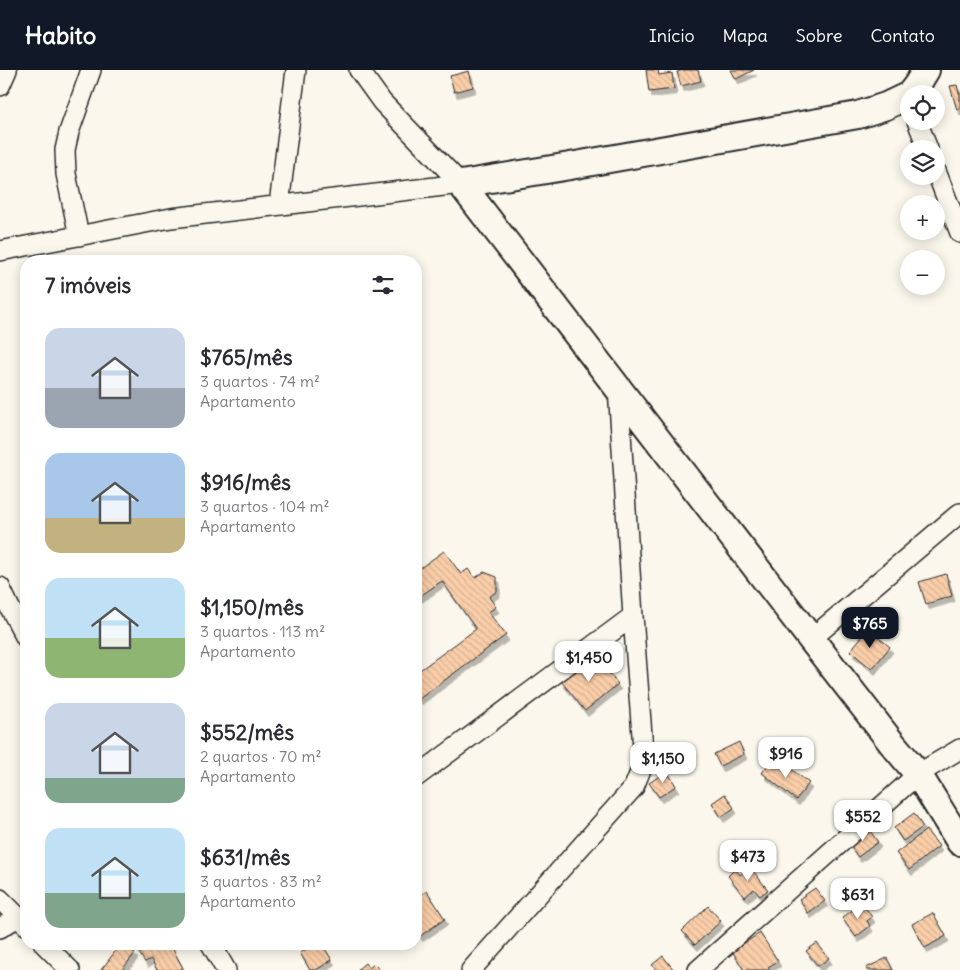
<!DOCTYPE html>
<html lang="pt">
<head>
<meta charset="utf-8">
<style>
  :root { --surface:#fff; --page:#f2f2f3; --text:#2b2b33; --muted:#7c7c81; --accent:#111827 }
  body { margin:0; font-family:Delius,sans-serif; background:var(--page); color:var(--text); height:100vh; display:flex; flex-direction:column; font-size:19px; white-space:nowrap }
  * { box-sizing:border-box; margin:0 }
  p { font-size:16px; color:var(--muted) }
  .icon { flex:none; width:28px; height:28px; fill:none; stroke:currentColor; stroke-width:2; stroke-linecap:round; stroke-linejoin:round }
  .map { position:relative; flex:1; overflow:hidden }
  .sheet { position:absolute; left:20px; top:185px; width:402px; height:695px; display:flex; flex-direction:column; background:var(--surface); border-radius:20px; box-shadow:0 2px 12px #0003 }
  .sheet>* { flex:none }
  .buttons { position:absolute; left:900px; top:15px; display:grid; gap:10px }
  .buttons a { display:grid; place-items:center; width:45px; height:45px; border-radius:50%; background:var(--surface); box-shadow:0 2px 12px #0003; font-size:25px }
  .price { position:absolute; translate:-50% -42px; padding:0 11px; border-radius:10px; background:#fff; color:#222; font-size:16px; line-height:32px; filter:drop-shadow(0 1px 2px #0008) }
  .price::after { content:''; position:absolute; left:50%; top:30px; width:15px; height:11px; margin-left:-8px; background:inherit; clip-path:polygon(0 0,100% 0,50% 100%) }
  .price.on { background:var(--accent); color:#fff }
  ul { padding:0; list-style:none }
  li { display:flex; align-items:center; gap:15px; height:125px; padding:0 25px }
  li span { display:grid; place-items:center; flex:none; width:140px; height:100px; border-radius:15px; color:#555 }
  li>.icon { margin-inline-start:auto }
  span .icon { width:60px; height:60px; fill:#fffc; stroke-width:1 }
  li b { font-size:21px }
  h2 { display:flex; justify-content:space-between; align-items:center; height:60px; padding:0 25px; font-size:21px }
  header { display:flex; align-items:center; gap:30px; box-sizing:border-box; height:70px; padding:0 25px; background:var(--accent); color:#fff }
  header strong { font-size:24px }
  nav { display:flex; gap:28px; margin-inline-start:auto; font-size:18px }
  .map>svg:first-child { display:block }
  .building { fill:url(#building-back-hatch); stroke:#2b2b2b; filter:url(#shadow) }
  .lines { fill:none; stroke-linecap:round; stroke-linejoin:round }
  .street-casing { stroke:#2b2b2b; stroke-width:22 }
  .secondary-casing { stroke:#2b2b2b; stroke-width:30 }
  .street { stroke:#fbf7ec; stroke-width:19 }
  .secondary { stroke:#fbf7ec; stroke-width:26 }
</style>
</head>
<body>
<header>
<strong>Habito</strong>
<nav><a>Início</a><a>Mapa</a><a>Sobre</a><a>Contato</a></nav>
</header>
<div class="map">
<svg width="960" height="900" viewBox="0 0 960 900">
  <defs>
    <pattern id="building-back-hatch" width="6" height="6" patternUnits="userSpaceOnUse" patternTransform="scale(1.25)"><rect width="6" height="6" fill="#facea9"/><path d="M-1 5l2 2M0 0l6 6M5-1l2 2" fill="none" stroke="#d6b192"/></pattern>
    <filter id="shadow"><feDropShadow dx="3" dy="5.5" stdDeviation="0" flood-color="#0004"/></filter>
  </defs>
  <rect width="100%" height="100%" fill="#fbf7ec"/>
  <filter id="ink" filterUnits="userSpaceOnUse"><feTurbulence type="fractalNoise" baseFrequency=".02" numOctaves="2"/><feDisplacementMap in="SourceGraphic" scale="10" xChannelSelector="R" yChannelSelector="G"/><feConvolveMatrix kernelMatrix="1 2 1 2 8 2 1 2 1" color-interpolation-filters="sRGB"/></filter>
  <g filter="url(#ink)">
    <path class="building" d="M646,0H658L659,5L672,3L674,19L649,22Z
      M683,0H698L701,11L681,16L677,2Z
      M731,0H754L736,9Z
      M469,1L473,17L454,22L450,6Z
      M957,15L959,23H960V39L957,40L950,16Z
      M444,481L461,504L468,499L475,508L484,502L497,507V521L489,527L496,537L488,542L506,565L419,629L416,626V594L420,600L476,559L442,511L416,529V501Z
      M946,504L952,526L926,534L919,512Z
      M868,559L890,577L872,599L850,581Z
      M593,584L618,614L585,641L561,611Z
      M739,672L744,684L720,696L714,684Z
      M770,692L778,698L782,692L809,713L796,730L762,703Z
      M667,701L676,716L659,727L649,713Z
      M725,724L734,738L721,747L712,733Z
      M914,743L923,757L903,771L894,758Z
      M868,758L878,772L858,787L848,773Z
      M926,760L939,776L909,800L896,783Z
      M750,797L768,820L760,826L754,819L745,827L728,806L735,799L740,805Z
      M815,818L825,831L808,843L799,829Z
      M427,821L445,849L420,866L416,860V828Z
      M862,833L872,847L867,851L870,856L856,867L842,848Z
      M708,836L721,851L695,875L682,861Z
      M933,843L946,866L925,878L912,854Z
      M760,863L778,891L768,897L770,900H744L732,881Z
      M817,873L829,888L818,896L806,881Z
      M121,874H123L135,883L122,900H101Z
      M156,874H170L183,898L179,900H157L151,889L145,892L139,883Z
      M315,874H322L332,890L316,900H310L300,883Z
      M663,886L674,900H656L652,895Z
      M887,888L893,900H867L866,898Z
      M365,893L369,898L374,894L380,900H357Z"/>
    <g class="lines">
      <defs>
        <path id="street" d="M359,0L382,32L461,114
          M0,16L7,0
          M917,51L928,79
          M936,101L960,163
          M279,135L296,0
          M79,166L66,104L65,80L69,62L91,0
          M0,181L171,148L461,114
          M618,318L633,546
          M0,517L9,536L26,568
          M811,569L960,443
          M416,707L633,546L644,692L634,717L471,900
          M0,829L26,855
          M0,858L18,847
          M44,874L70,900
          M211,874L226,900
          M698,900L918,704L960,679"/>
        <path id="secondary" d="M910,24L917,15L926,0
          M909,25L886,36L858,45L570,96L461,114L811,569L891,672L918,704L960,772"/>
      </defs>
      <use href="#street" class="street-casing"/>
      <use href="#secondary" class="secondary-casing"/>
      <use href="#street" class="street"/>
      <use href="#secondary" class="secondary"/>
    </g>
  </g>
</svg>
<div class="buttons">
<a><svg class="icon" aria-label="locate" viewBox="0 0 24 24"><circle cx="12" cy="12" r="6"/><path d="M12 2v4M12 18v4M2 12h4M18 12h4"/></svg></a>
<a><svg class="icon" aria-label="layers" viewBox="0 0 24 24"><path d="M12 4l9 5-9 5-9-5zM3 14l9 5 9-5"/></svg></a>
<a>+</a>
<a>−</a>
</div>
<b class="price on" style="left:870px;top:579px">$765</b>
<b class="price" style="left:589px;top:613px">$1,450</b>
<b class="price" style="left:786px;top:709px">$916</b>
<b class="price" style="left:663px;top:714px">$1,150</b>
<b class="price" style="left:863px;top:772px">$552</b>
<b class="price" style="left:748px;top:812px">$473</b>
<b class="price" style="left:858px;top:850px">$631</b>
<section class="sheet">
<h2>7 imóveis<svg class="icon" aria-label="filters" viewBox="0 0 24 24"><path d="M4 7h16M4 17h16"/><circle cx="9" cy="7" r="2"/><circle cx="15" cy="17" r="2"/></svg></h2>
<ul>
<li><span style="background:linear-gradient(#c9d6e8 60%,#9aa5b1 0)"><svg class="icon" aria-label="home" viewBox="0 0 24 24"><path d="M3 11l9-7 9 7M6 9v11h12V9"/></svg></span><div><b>$765/mês</b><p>3 quartos · 74 m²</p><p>Apartamento</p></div></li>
<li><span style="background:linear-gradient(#a9c7e8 65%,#c2b280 0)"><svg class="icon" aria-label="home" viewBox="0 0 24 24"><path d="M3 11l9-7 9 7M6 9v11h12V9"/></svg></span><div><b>$916/mês</b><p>3 quartos · 104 m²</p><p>Apartamento</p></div></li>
<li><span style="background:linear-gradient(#bfe0f5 60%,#8fb573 0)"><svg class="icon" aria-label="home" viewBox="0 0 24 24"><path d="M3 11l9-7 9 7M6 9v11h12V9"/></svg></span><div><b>$1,150/mês</b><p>3 quartos · 113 m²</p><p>Apartamento</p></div></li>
<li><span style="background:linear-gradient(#c9d6e8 75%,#7fa58c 0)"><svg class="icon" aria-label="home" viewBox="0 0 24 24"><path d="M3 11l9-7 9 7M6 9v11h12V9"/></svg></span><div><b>$552/mês</b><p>2 quartos · 70 m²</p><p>Apartamento</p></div></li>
<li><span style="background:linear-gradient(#bfe0f5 65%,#7fa58c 0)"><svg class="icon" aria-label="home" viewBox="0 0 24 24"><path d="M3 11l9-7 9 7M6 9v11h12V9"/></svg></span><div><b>$631/mês</b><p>3 quartos · 83 m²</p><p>Apartamento</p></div></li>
</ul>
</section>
</div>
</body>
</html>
